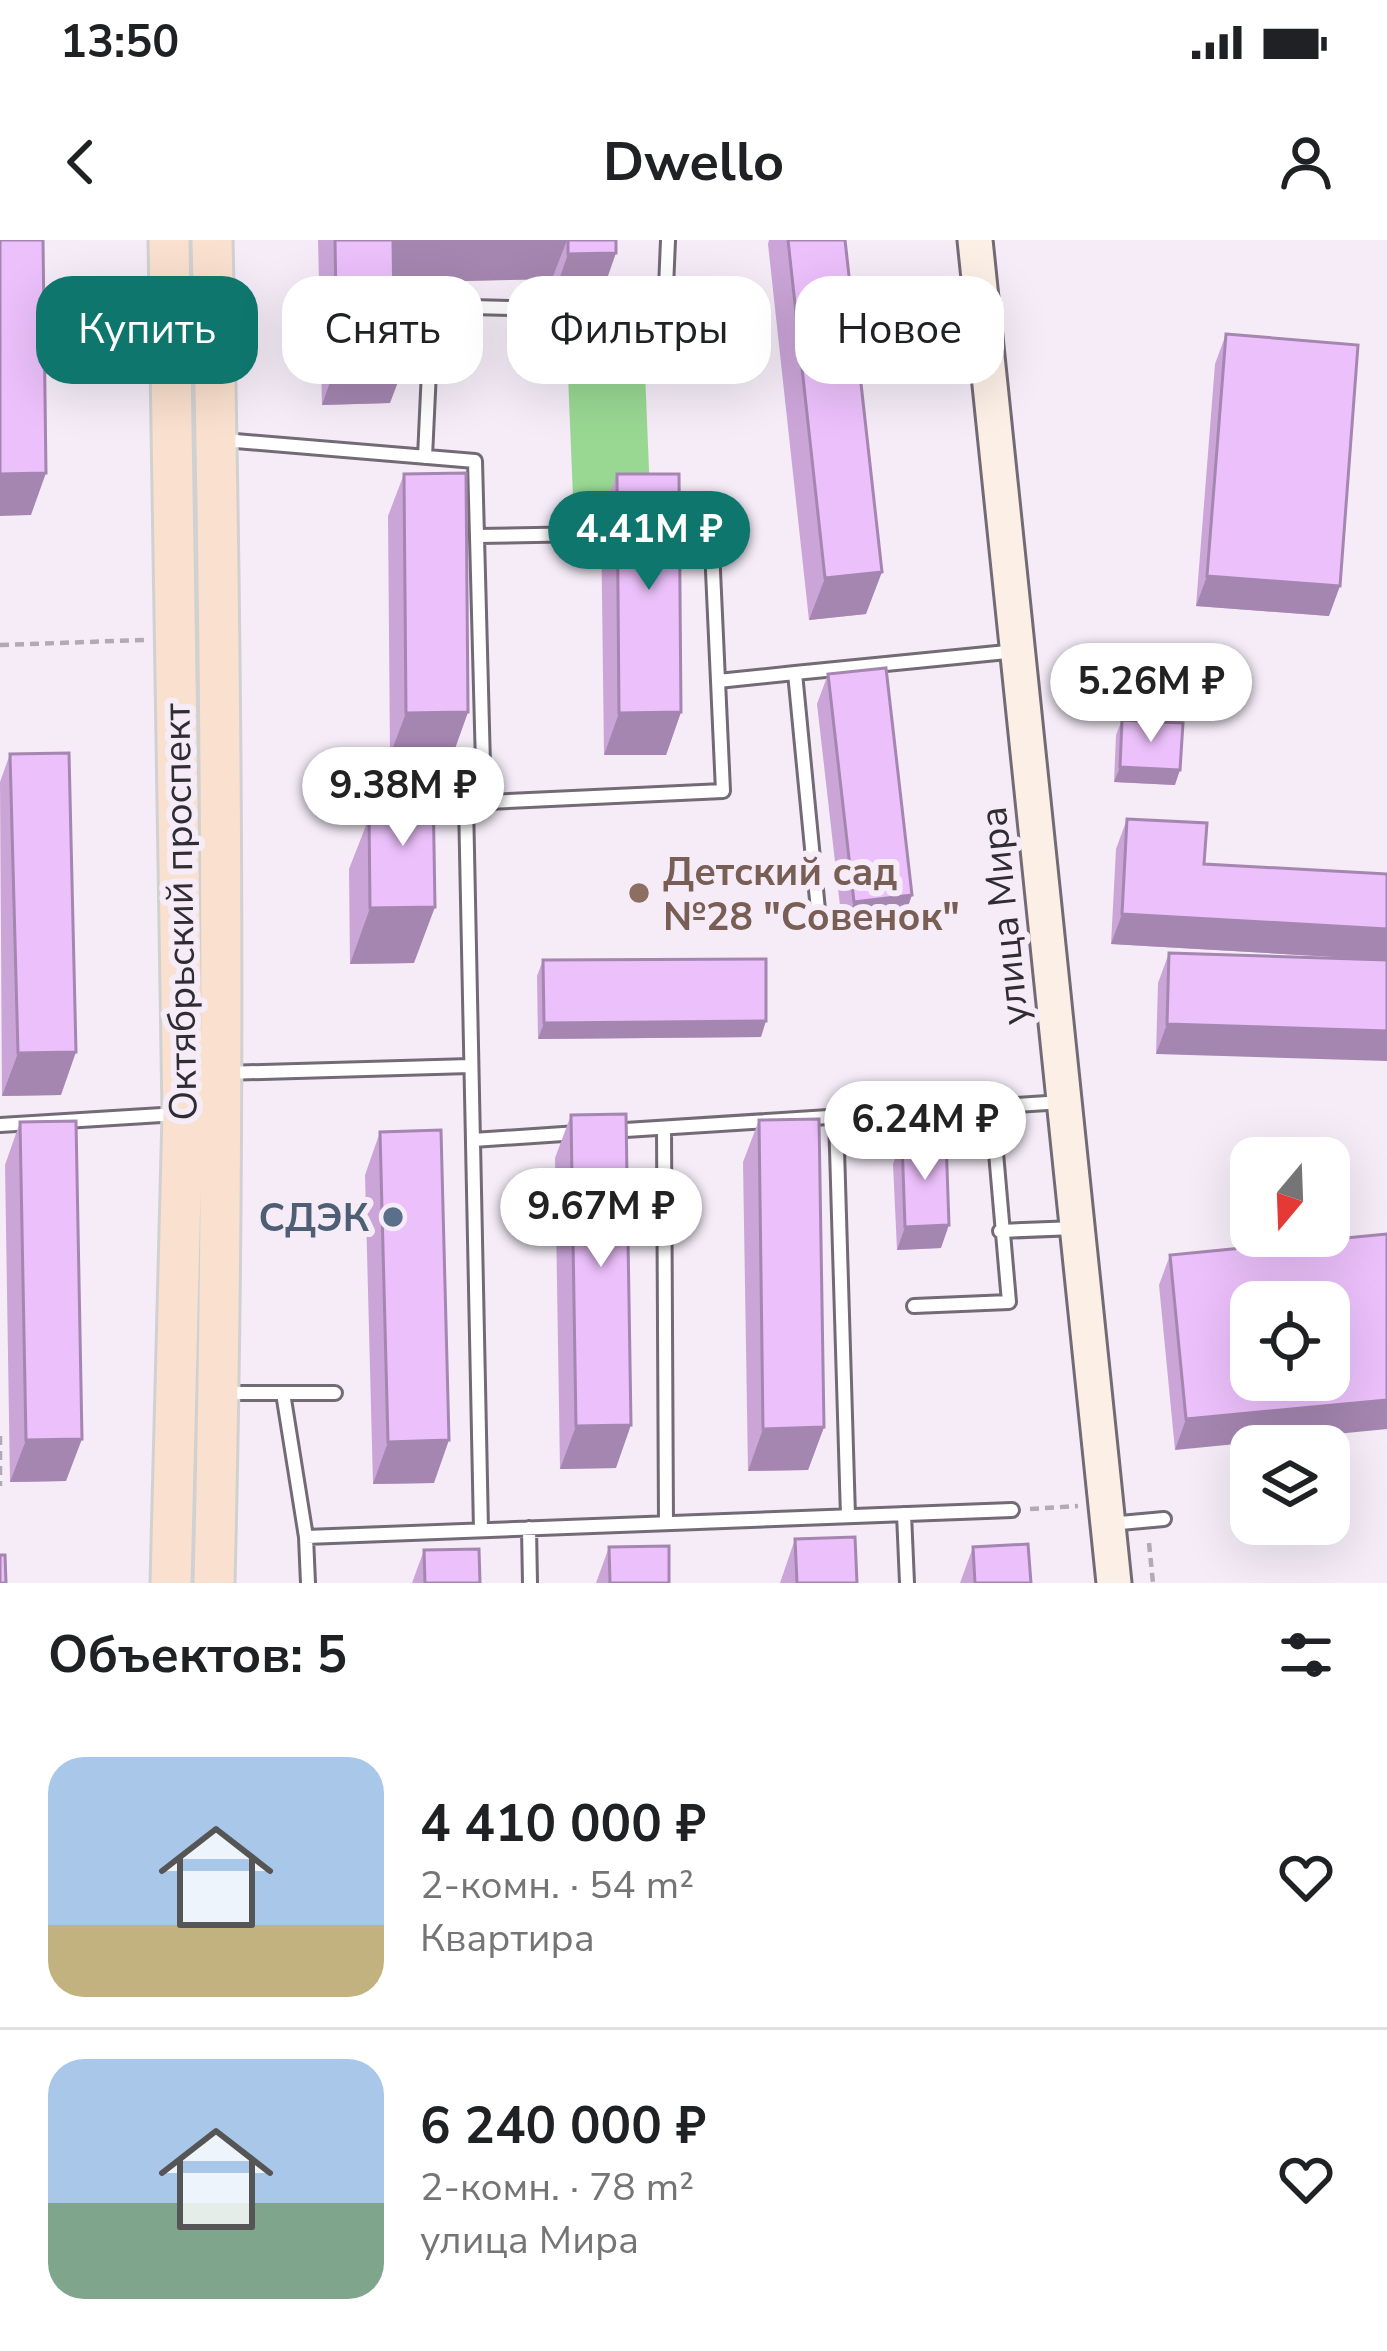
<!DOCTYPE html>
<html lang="ru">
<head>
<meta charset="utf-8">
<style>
  :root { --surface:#fff; --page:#f6f6f6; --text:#202124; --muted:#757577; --line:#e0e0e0; --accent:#0f766e }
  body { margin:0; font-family:"Nunito Sans",sans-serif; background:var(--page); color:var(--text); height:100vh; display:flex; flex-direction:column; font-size:45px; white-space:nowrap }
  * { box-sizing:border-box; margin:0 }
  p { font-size:39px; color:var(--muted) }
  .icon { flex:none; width:66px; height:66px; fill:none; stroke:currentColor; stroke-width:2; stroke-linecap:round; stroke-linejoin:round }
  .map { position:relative; height:1343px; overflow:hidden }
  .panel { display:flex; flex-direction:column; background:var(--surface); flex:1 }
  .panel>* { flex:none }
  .hud { position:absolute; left:36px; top:36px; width:1317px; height:108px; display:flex; gap:24px }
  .needle { width:78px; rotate:199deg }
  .tools { position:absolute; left:1230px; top:897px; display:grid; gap:24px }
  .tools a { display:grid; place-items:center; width:120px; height:120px; border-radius:24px; background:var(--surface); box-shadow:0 12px 48px #0002; font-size:60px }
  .price { position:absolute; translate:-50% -102px; padding:0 27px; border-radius:42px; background:#fff; color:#222; font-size:39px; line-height:78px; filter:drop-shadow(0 3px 6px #0008) }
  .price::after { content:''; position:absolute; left:50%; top:72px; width:36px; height:27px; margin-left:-18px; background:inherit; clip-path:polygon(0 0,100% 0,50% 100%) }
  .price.current { background:var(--accent); color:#fff }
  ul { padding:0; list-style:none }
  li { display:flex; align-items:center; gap:36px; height:300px; padding:0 48px }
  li+li { border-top:3px solid var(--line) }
  li span { display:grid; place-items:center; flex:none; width:336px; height:240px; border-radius:36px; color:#555 }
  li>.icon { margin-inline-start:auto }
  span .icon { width:144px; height:144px; fill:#fffc; stroke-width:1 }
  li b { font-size:51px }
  h2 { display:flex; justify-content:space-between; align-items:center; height:144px; padding:0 48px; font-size:51px }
  .tag { padding:0 42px; border-radius:36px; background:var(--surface); box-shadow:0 12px 48px #0002; font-size:42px; line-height:108px }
  .tag.current { background:var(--accent); color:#fff }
  .status { display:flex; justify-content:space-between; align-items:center; height:84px; padding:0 60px; background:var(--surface); direction:ltr }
  .status svg { height:33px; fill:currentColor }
  header { display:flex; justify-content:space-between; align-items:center; height:156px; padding:0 48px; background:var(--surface); font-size:54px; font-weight:700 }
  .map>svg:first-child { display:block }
  .green { fill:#99d893 }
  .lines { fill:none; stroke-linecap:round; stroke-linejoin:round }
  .lane-casing { stroke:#726a74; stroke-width:18 }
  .secondary-casing { stroke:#726a74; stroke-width:39 }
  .primary-casing { stroke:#d1d1d2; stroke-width:45 }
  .path { stroke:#b1aab3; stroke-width:4.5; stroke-dasharray:9 6; stroke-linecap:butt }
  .lane { stroke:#fff; stroke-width:12 }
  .secondary { stroke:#fcefe6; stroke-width:33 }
  .primary { stroke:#fae0ce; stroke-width:39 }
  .wall { fill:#cba5d8 }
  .shaded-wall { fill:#a586b0 }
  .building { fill:#ecc0fb; stroke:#a586b0; stroke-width:3; fill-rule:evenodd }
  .education-dot { fill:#8d6e63; stroke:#f5ecf8; stroke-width:4.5 }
  .service-dot { fill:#5c6f8a; stroke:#f5ecf8; stroke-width:4.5 }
  .labels { text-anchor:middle; stroke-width:12; stroke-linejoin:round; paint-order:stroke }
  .education-label { font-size:39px; font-weight:bold; fill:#785e54; stroke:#f5ecf8; text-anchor:start }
  .street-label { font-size:39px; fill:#302d32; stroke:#f5ecf8 }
  .service-label { font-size:39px; font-weight:bold; fill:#4e5e75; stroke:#f5ecf8; text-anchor:end }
</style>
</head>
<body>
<div class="status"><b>13:50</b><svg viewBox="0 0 49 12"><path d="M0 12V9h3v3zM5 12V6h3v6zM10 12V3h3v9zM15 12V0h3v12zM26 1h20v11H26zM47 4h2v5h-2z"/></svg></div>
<header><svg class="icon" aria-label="back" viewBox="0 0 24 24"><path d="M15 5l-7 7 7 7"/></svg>Dwello<svg class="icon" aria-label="person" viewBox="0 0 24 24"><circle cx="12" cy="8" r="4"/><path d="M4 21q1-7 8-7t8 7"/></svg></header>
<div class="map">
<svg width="1387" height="1343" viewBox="0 0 1387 1343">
  <rect width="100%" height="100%" fill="#f5ecf8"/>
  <path class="green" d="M644,108L650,254L573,257L567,111Z"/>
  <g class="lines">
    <defs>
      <path id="lane" d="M224,200L475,221L484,563
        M425,217L432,66L665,72L668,0
        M711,287L718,441L795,433
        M477,296L589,294
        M818,670L795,433L1017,411
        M225,833L470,826
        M836,876L848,1276
        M0,885L178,874
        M664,888L666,1283
        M610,891L1063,862
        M473,900L578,893
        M1000,991L1076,988
        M914,1066L1009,1062L992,867
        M226,1153H335
        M283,1153L306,1297L308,1343
        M904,1274L907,1343
        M1109,1284L1164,1279
        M529,1288L530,1343
        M481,1290L466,563L723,551L718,441
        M306,1297L1012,1270"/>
      <path id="secondary" d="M975,0L1114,1343"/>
      <path id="primary" d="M169,0L183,874L171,1343
        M212,0C222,447 225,896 214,1343"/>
    </defs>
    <use href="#lane" class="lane-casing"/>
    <use href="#secondary" class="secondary-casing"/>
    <use href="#primary" class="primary-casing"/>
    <path class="path" d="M0,405L144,400
      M0,1196V1246
      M1030,1269L1078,1266
      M1149,1303L1153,1343"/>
    <use href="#lane" class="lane"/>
    <use href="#secondary" class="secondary"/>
    <use href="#primary" class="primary"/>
  </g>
  <path class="wall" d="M318,0H616L601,56L553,57L552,39L394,42L390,163L322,165Z
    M769,0H845L866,374L809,380L768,4Z
    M1226,94L1329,376L1196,366L1215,124Z
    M404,234L468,472L453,514L390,515L388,276Z
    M617,234L681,472L666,515H604L601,277Z
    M828,434L912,655L901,685L843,692L817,464Z
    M1122,480L1175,545L1114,542L1116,495Z
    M10,514L61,855L2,856L0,542Z
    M381,547L414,723L350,724L349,629Z
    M1127,579L1204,624L1387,720L1111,704L1116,609Z
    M1169,713L1387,720L1156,814L1158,743Z
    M543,720L761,797L538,799L537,736Z
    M571,875L616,1228L560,1229L555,918Z
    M759,880L824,1187L808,1230L748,1231L743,922Z
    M20,882L66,1241L10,1242L5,925Z
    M380,892L434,1243L373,1244L365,935Z
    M902,900L941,1008L897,1010L893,924Z
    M1387,994L1175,1210L1159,1045L1170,1015Z
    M795,1299L857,1343H780Z
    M609,1307L669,1343H596Z
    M973,1307L1031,1343H960Z
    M424,1310L425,1343H412Z"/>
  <path class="shaded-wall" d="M393,0H567L552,39L377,43Z
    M616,13L601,56L553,57L568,14Z
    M406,121L390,163L322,165L337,122Z
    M46,233L31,275L0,276V234Z
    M882,332L866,374L809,380L825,338Z
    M1207,336L1340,346L1329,376L1196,366Z
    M468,472L453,514L390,515L406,473Z
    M681,472L666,515H604L619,473Z
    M1120,527L1180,530L1175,545L1114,542Z
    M912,655L901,685L843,692L854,662Z
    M435,667L414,723L350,724L370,668Z
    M1122,674L1387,689V720L1111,704Z
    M766,781L761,797L538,799L544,783Z
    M1167,784L1387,791V821L1156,814Z
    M76,812L61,855L2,856L18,813Z
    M949,985L941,1008L897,1010L905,987Z
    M1387,1160V1189L1175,1210L1186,1179Z
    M631,1185L616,1228L560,1229L576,1186Z
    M824,1187L808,1230L748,1231L763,1189Z
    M82,1199L66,1241L10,1242L26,1200Z
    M449,1200L434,1243L373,1244L388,1202Z"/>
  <path class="building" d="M0,0H43L46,233L0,234Z
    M335,0H406H393L394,74H405L406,121L337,122Z
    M568,0H616V13L568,14Z
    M788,0H845L882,332L825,338Z
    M1226,94L1358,105L1340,346L1207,336Z
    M466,233L468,472L406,473L404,234Z
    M617,234H679L681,472L619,473Z
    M886,428L912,655L854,662L828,434Z
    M1122,480L1183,483L1180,530L1120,527Z
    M69,513L76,812L18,813L10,514Z
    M381,547H433L435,667L370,668L369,572H381Z
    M1127,579L1207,583L1204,624L1387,634V689L1122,674Z
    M1169,713L1387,720V791L1167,784Z
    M766,719V781L544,783L543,720Z
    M626,874L631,1185L576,1186L571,875Z
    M819,879L824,1187L763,1189L759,880Z
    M76,881L82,1199L26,1200L20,882Z
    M441,890L449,1200L388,1202L380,892Z
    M946,899L949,985L905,987L902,900Z
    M1387,994V1160L1186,1179L1170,1015ZM1251,1062H1329V1140H1251Z
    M855,1297L857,1343H797L795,1299Z
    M1028,1304L1031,1343H975L973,1307Z
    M669,1306V1343H610L609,1307Z
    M479,1309L480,1343H425L424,1310Z
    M0,1315H5L6,1343H0Z"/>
  <circle class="education-dot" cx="639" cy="653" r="12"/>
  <circle class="service-dot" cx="393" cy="977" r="12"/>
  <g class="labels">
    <g class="education-label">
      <text x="663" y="645">Детский сад<tspan x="663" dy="45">№28 "Совенок"</tspan></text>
    </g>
    <g class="street-label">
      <text transform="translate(179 672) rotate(-91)" y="14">Октябрьский проспект</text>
      <text transform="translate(1003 676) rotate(-96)" y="14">улица Мира</text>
    </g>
    <g class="service-label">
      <text x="369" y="991">СДЭК</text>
    </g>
  </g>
</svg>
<div class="tools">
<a><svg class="needle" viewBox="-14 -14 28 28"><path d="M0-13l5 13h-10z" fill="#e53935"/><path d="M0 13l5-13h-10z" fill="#757577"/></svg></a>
<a><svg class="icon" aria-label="locate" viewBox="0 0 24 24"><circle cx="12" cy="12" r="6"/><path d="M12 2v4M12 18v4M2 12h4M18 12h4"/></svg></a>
<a><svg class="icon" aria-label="layers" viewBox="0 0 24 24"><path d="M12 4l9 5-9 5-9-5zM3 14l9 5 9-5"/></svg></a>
</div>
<b class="price current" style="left:649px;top:353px">4.41M ₽</b>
<b class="price" style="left:1151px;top:505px">5.26M ₽</b>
<b class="price" style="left:403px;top:609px">9.38M ₽</b>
<b class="price" style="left:925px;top:943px">6.24M ₽</b>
<b class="price" style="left:601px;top:1030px">9.67M ₽</b>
<div class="hud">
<a class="tag current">Купить</a>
<a class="tag">Снять</a>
<a class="tag">Фильтры</a>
<a class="tag">Новое</a>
</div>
</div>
<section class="panel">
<h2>Объектов: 5<svg class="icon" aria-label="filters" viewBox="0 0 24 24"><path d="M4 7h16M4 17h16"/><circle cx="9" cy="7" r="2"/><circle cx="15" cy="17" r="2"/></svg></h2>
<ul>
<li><span style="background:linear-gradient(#a9c7e8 70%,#c2b280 0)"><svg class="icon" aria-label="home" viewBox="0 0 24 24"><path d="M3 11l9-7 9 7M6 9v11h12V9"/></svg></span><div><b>4 410 000 ₽</b><p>2-комн. · 54 m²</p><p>Квартира</p></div><svg class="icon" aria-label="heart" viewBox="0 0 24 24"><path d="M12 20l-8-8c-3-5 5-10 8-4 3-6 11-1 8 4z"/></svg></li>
<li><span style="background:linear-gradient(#a9c7e8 60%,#7fa58c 0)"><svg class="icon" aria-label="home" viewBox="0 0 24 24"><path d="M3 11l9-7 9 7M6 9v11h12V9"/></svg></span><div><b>6 240 000 ₽</b><p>2-комн. · 78 m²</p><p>улица Мира</p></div><svg class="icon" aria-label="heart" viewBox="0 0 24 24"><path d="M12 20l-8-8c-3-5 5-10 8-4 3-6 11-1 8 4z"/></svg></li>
</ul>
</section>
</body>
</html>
